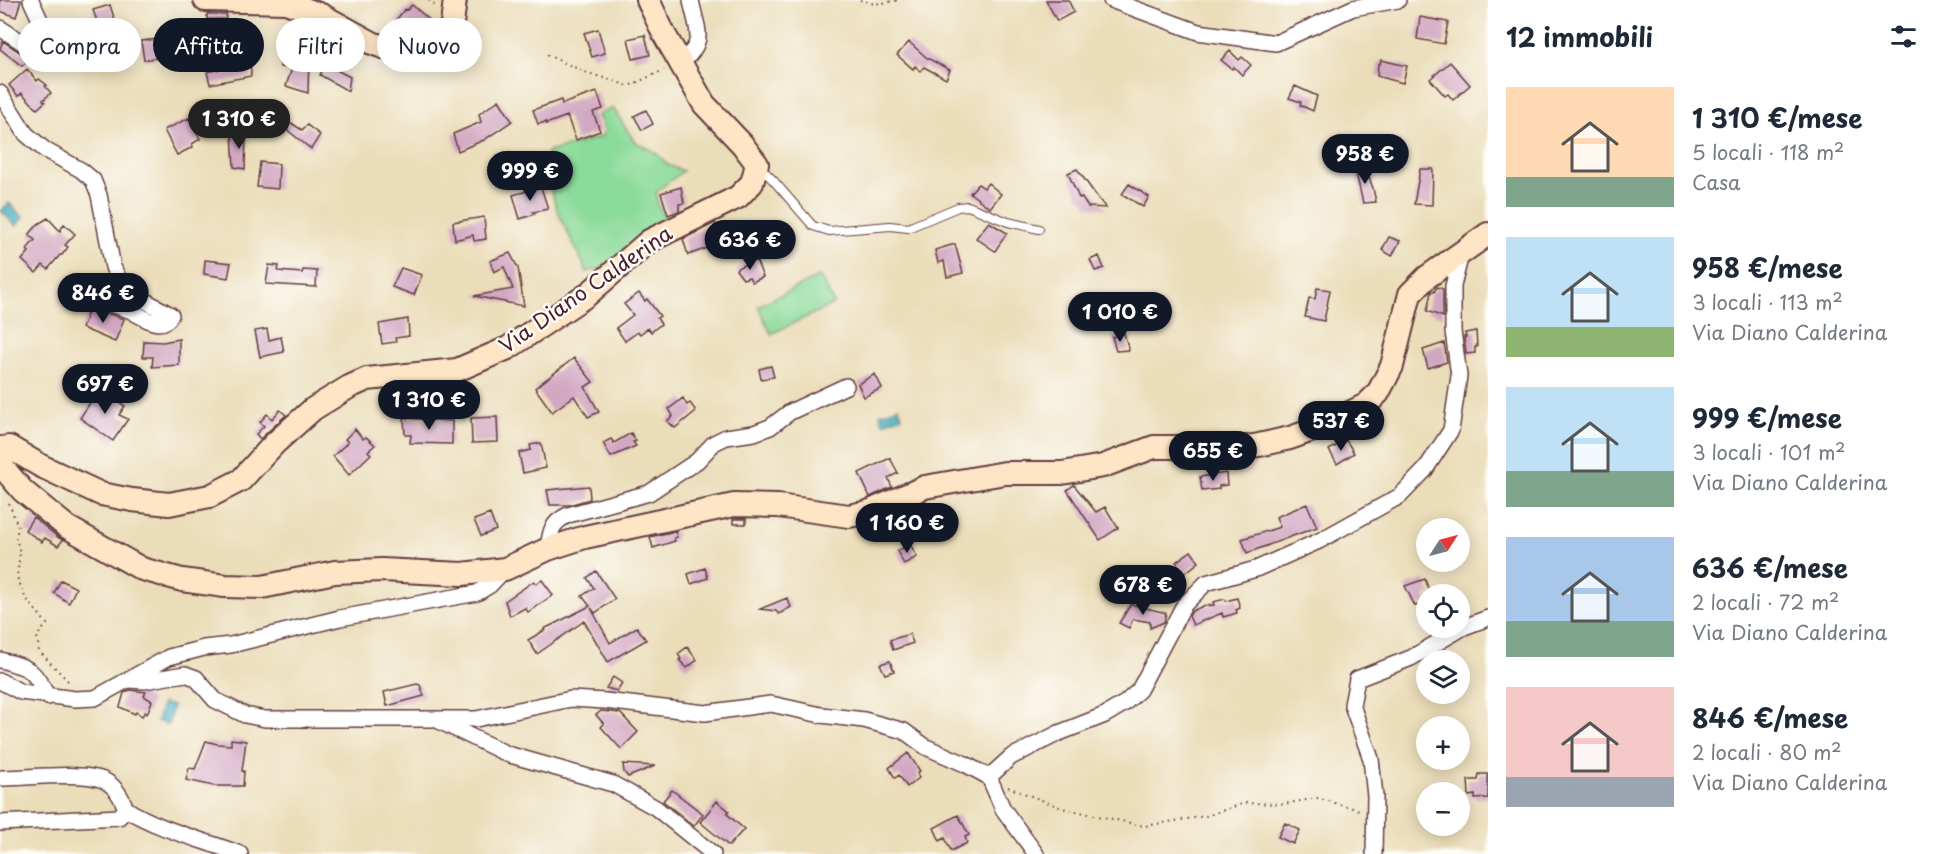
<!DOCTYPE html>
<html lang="it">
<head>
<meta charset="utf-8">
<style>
  :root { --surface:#fff; --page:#f6f6f7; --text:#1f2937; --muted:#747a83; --accent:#111827 }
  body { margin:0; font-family:"Playpen Sans",sans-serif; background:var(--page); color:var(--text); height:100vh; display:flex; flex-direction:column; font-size:22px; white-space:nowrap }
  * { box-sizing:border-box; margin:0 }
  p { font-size:20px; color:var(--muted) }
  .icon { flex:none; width:33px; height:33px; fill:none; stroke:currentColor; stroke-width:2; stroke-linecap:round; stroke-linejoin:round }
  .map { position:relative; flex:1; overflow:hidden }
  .side { display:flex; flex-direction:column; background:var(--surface); width:450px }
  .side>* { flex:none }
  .hud { position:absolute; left:18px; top:18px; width:570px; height:54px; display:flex; gap:12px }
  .needle { width:39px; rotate:54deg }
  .tools { position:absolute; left:1416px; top:518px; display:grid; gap:12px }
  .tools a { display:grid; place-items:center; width:54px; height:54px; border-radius:50%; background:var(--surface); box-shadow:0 3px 15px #0003; font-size:30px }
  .price { position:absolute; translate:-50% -51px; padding:0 14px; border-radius:21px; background:var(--accent); color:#fff; font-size:20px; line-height:39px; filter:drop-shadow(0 2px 3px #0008) }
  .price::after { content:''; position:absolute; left:50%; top:36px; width:18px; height:14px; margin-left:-9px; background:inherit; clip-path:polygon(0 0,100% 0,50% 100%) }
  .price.current { background:#222; color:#fff }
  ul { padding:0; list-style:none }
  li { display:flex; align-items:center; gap:18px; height:150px; padding:0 18px }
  li span { display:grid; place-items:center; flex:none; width:168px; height:120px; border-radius:0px; color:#555 }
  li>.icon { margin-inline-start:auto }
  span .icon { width:72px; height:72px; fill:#fffc; stroke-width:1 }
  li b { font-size:26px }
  h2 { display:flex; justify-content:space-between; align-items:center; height:72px; padding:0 18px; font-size:26px }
  .tag { padding:0 21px; border-radius:27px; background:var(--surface); box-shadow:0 3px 15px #0003; font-size:21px; line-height:54px }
  .tag.current { background:var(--accent); color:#fff }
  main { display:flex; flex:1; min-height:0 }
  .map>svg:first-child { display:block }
  .green { fill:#8ada99; stroke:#6a7c62; stroke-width:1.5 }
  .water { fill:#40afbd; stroke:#456774; stroke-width:1.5 }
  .building { fill:#d2a7c2 }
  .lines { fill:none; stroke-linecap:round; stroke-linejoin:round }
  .service-casing { stroke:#623c40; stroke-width:10 }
  .minor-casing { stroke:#623c40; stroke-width:18 }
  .secondary-casing { stroke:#623c40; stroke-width:26 }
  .path { stroke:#623c40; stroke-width:2; stroke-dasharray:1.5 4.5; stroke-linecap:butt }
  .service { stroke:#fff; stroke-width:8 }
  .minor { stroke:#fff; stroke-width:15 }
  .secondary { stroke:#fde5c5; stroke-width:22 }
  .labels { text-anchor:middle; stroke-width:5; stroke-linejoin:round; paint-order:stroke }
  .street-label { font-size:21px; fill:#4a1f2b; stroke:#fdfcf7 }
</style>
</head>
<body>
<main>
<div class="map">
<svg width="1488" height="854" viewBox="0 0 1488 854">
  <rect width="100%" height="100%" fill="#fdfcf7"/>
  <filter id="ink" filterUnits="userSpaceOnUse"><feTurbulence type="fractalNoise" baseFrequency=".0167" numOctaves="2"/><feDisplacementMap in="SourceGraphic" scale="12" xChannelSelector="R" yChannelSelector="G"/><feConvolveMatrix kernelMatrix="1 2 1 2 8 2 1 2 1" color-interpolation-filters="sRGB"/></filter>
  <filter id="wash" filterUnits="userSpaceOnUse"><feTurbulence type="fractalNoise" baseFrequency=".008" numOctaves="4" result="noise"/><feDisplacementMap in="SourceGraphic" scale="24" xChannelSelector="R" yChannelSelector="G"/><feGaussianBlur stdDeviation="1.35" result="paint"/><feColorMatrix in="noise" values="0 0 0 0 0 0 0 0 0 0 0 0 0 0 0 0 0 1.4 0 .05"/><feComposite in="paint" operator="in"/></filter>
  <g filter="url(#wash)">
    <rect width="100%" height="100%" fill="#ebddb9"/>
    <path class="green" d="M613,108L634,141L656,153L668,165L683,171L657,191V201L666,224L611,265L587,272C575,244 556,216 550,185C548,174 548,163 547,152L601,137L605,131L598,115Z
      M820,276L834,304L771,334L758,306Z"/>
    <path class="water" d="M9,203L24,218L16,226L1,211Z
      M899,407L902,416L883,423L880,414Z
      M162,703L173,706L168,725L157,721Z"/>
    <g id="blocks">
      <path class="building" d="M0,0H21L16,17L0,11Z
        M1046,0H1068L1074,12L1057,21Z
        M110,5L118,30L102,35L93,10Z
        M412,5L431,21L417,37L396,20L405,9L407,10Z
        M207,14H226V19H207Z
        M1420,17L1448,22L1444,44L1417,39Z
        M598,29L605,53L592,57L584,33Z
        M645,35L650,55L633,59L628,39Z
        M176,37L177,48L162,51L163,57L144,60L141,41Z
        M3,41L29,58L30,59L22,66L0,49Z
        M909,42L927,58L950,70L946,79L924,67L920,71L915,66L913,69L897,55Z
        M457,43L462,46L452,62L444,57L452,50Z
        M281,50L309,54L308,93L286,86L292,68L280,67Z
        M1230,51L1239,60L1242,57L1251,65L1242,75L1234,67L1232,69L1221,60Z
        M243,54L244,58L250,57L251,76L210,84L207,72L231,67L229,57Z
        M1381,60L1407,66L1403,83L1377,76L1378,64H1380Z
        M1450,62L1470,85L1453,100L1448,94L1445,96L1430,79Z
        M325,64L350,77L348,91L320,75Z
        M27,69L37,81L39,79L47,85L45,86L51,93L43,100L45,102L37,109L22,93L18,96L9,85Z
        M1295,86L1317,96L1313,111L1300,105L1301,102L1289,98Z
        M597,92L603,109L593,112L600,131L576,140L567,116L546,124V122L538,124L533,110L561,100L562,104Z
        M499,100L512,121L484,140L458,151L453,134L481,122L479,114Z
        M646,110L653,124L642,130L634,116Z
        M189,118L200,139L192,144L193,147L177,155L164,130Z
        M285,119L302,130L307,125L320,135L311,149L281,125Z
        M232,133L246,134L245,169L234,167Z
        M260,162L279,164L278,189L257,187Z
        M1364,165L1373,188L1376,202L1363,203L1355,169Z
        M1077,169L1098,198L1106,208L1088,207L1081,197L1079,198L1068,173Z
        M1420,169H1433L1432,205L1414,204Z
        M988,183L1001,194L990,208L970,193L978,184L984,188Z
        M1129,184L1149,197L1143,207L1122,194Z
        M541,187L548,209L533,212L535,214L520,219L513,195Z
        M681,187L684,203L679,204V211L668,215L661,193Z
        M484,217L486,239L474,241L473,235L455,240L453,222Z
        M48,218L60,231L64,224L75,234L65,245L68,247L62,255H60L48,269L43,265L36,273L22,260L29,252L27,249L35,240L29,235L38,224Z
        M989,222L1007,233L995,251L976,238Z
        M715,223L719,228L731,225L734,232L736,230L737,232L754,224L763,243L730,250L728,246L720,248L719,244L688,255L683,239Z
        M1389,237L1400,241L1392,256L1382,250Z
        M955,244L963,273L947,277L944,261L938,263L935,250Z
        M510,253L518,268L524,306L474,296L513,289L504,267L494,272L490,261Z
        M1099,256L1104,268L1095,271L1090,260Z
        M205,260L231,263L228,278L204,274Z
        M756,260L763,277L752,282L749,277L743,279L736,270L737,268Z
        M269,265L279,266L278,271L302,273L303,270L317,271L316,287L266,284Z
        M401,268L422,275L414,295L392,287Z
        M1437,287L1443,289V317L1427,311L1431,292H1434Z
        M1317,288L1330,290L1324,321L1305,317L1309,298L1315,299Z
        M639,293L645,301L647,299L660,316L657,318L661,324L651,332L648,328L640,334L638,332L625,341L616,328L633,315L624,304Z
        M90,307L124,319L115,342L82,328Z
        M408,319L409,336L395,338L396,342L382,344L379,324Z
        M267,329L269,340L281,337L284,352L260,357L255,331Z
        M1476,331L1477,347H1475V353L1466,354L1464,337H1466L1465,333Z
        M1124,333L1129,350L1116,351L1112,337Z
        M179,339V365L152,367L153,357H143L144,341L163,342Z
        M1444,343L1447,362L1428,368L1423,350Z
        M574,358L593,382L585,387L599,412L588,417L574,396L552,412L535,388Z
        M771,366L774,377L761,379L759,369Z
        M875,374L882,388L864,397L858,384Z
        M99,389L125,406L119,415L128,419L113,441L80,418Z
        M683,398L687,405L690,403L696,411L675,428L667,421L673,416L669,409Z
        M280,410L286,415L260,439L256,434L264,426L260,422L267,414L272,419Z
        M497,417L498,442L472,443L471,418Z
        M404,418L452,421V444L410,443L411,435H405Z
        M355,429L363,439L366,437L375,445L368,451L371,454L349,475L333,456L348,442L345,439Z
        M631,433L636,441L633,442L636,446L611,457L603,443L611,439L614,443Z
        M1346,440L1354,453L1337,464L1329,450Z
        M541,443L546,468L523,473L519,453L531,450L530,445Z
        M890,458L898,473L888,478L892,487L870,497L859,473Z
        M1226,473L1227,485L1219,486V489L1202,491L1200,477Z
        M1074,485L1096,512L1105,507L1118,528L1100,540L1067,490Z
        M589,486L590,499L569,505H550L547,490Z
        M1307,504L1317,527L1247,553L1242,539L1280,527L1276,517Z
        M490,514L496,530L481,536L474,520Z
        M33,517L59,538L63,540L58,546L45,538L42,542L25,530Z
        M733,519H746V524H733Z
        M675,531L677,537L674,538L675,541L653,548L650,537Z
        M910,544L917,557L904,564L897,551Z
        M1191,551L1199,562L1185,573L1176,562Z
        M705,568L708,578L691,584L688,574Z
        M596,571L615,599L595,613L591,608L610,643L637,627L646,640L608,662L584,621L537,654L528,640L545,630L544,629L590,606L582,596L594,588L587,578Z
        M1425,579L1430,594H1426V603L1415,606L1405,586Z
        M61,580L76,588L69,603L54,593Z
        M542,580L553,595L528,612L525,608L510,616L505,601L534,581L536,584Z
        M787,598L791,607L779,614L776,611L760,609Z
        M1237,598L1240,608L1236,610L1237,613L1223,617L1222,613L1193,625L1189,616L1192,611L1203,606L1214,605L1213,602L1225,599L1226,601Z
        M1131,604L1166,613L1164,622L1150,628V622L1133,619L1129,628L1119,623Z
        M910,634L913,643L893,650L890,640Z
        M687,647L697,660L687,668L679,660L681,659L678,654Z
        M890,661L894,671L885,674L880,664Z
        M613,677L622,683L617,691L606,688Z
        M417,684L420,685L424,696L387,706L384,692Z
        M130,690L146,692L144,696L152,701L147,714L145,712L142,716L136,712L135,714L120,707L124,693Z
        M601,711L620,713L638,732L621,749L601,727L604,724L596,715Z
        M231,739L246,741L242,771H244L243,786H214L186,780L189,768L195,769L206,741L217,744L231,745Z
        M908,753L920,771L917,773L919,778L907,787L899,775L895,778L889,768Z
        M623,764L655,766L628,777L624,772Z
        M1479,774H1488V798L1475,799V795L1469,796L1468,780H1478Z
        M672,790L703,814L694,826L663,801Z
        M717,801L729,811L727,814L744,829L729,846L700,822Z
        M958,815L969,835L965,837L967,843L951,851L945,838L940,841L934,828Z
        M1285,823L1300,830L1293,844L1278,837Z"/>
    </g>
  </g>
  <g filter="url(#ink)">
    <use href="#blocks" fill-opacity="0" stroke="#623c40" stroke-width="1.5"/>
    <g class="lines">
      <defs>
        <path id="service" d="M760,167L773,180L813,226L829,231L890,226L908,228L958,207L968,206L1008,222L1039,229"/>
        <path id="minor" d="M1111,0L1198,32L1276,43L1353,8L1398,0
          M0,28L34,50L43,49C51,36 36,13 31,0
          M681,63C708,40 696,29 691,0
          M0,93L26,134L45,150L81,170L93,180L99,195L113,267L119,280L142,299L171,315C161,333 141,315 129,310C119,306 108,303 97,301
          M548,549C550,532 551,523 568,515L649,493L697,461L714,443L726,437L754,433L770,427L790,412L846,386
          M0,660C31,668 32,668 48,697
          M129,680L144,681L185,674L196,678L215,700L245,715L265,719H476L571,699L605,701L705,713L771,704L821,715L864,720L904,731L926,747L965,764L989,777L1011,757L1059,733L1105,715L1125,703L1139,690L1184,605L1206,583L1256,569L1319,541L1400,496L1425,470L1451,430L1459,376L1453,331V286L1461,254
          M0,681L21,692L75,699L95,698L169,657L204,648L231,645L340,618L477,593L490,585L505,569
          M439,721L507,754L613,784L656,808L713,854
          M989,777L1003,809L1036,854
          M0,778C25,778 82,771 103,780C115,785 122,798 126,809L119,817L0,823
          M126,809C162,831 201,839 240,854
          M1374,854L1375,796L1371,759L1352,705L1357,679L1411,658L1464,627L1488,618"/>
        <path id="secondary" d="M205,0L286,2L321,15L372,43L402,54L424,53L441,43L452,24L455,0
          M0,453L2,448L9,447L41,466L101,494L132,500L169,504L210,496L241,480L275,443L313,409L349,387L367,379L457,370L508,348L587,295L649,241L738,197L752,183L757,164L742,144L704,104L664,34L648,0
          M0,460L4,469L23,491L67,527L142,569L182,580L225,586L262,587L335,572L382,570L462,574L505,569L548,549L585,537L734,505L778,506L849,516L868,512L925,487L1005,473H1062L1103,466L1154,447H1194L1222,451L1259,445L1290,438L1321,427L1366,405L1378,393L1392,366L1410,294L1427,277L1488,234"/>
      </defs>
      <use href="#service" class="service-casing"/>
      <use href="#minor" class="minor-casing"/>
      <use href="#secondary" class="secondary-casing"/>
      <path class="path" d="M429,0L436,7
        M860,0L875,4L900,0
        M547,55L585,72L629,86L664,70
        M9,503L18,527L16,538L20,553L17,577L25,597L47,624L37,636L39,651L71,684
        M1008,787L1062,808L1144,826L1206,816L1245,803L1284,804L1317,798L1360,810"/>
      <use href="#service" class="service"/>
      <use href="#minor" class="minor"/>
      <use href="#secondary" class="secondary"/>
    </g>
  </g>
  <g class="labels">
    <g class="street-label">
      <text transform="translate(586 290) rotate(-35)" y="7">Via Diano Calderina</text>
    </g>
  </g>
</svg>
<div class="tools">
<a><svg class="needle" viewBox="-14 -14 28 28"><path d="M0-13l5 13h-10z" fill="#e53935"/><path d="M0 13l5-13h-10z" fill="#747a83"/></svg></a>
<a><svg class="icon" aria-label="locate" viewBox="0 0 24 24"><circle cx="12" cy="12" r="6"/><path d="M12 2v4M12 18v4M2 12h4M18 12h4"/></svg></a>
<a><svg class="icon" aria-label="layers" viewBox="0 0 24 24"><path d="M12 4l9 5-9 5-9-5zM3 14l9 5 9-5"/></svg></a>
<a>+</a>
<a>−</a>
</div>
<b class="price current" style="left:239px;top:150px">1 310 €</b>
<b class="price" style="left:1365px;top:185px">958 €</b>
<b class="price" style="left:530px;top:202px">999 €</b>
<b class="price" style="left:750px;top:271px">636 €</b>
<b class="price" style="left:103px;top:324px">846 €</b>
<b class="price" style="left:1120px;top:343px">1 010 €</b>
<b class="price" style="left:105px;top:415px">697 €</b>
<b class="price" style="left:429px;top:431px">1 310 €</b>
<b class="price" style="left:1341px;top:452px">537 €</b>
<b class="price" style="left:1213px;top:482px">655 €</b>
<b class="price" style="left:907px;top:554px">1 160 €</b>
<b class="price" style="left:1143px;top:616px">678 €</b>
<div class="hud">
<a class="tag">Compra</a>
<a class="tag current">Affitta</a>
<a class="tag">Filtri</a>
<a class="tag">Nuovo</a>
</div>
</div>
<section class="side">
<h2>12 immobili<svg class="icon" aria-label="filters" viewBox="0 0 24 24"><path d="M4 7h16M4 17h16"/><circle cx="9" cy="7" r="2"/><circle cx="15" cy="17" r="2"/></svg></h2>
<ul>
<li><span style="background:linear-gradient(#ffd9b3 75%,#7fa58c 0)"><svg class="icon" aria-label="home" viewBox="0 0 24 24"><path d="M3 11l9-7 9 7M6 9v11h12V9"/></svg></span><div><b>1 310 €/mese</b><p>5 locali · 118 m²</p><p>Casa</p></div></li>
<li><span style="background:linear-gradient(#bfe0f5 75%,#8fb573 0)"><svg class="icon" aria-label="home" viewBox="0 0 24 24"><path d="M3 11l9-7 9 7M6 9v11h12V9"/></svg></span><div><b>958 €/mese</b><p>3 locali · 113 m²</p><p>Via Diano Calderina</p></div></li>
<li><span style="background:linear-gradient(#bfe0f5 70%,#7fa58c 0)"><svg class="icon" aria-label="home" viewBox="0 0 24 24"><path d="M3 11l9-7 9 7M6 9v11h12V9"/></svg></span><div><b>999 €/mese</b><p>3 locali · 101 m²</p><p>Via Diano Calderina</p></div></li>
<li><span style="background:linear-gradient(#a9c7e8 70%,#7fa58c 0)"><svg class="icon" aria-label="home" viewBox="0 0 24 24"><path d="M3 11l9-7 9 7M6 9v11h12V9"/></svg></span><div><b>636 €/mese</b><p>2 locali · 72 m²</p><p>Via Diano Calderina</p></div></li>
<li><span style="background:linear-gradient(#f6c9c9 75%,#9aa5b1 0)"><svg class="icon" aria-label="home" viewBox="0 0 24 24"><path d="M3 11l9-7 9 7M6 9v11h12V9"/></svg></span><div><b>846 €/mese</b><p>2 locali · 80 m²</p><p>Via Diano Calderina</p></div></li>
</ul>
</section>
</main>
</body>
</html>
